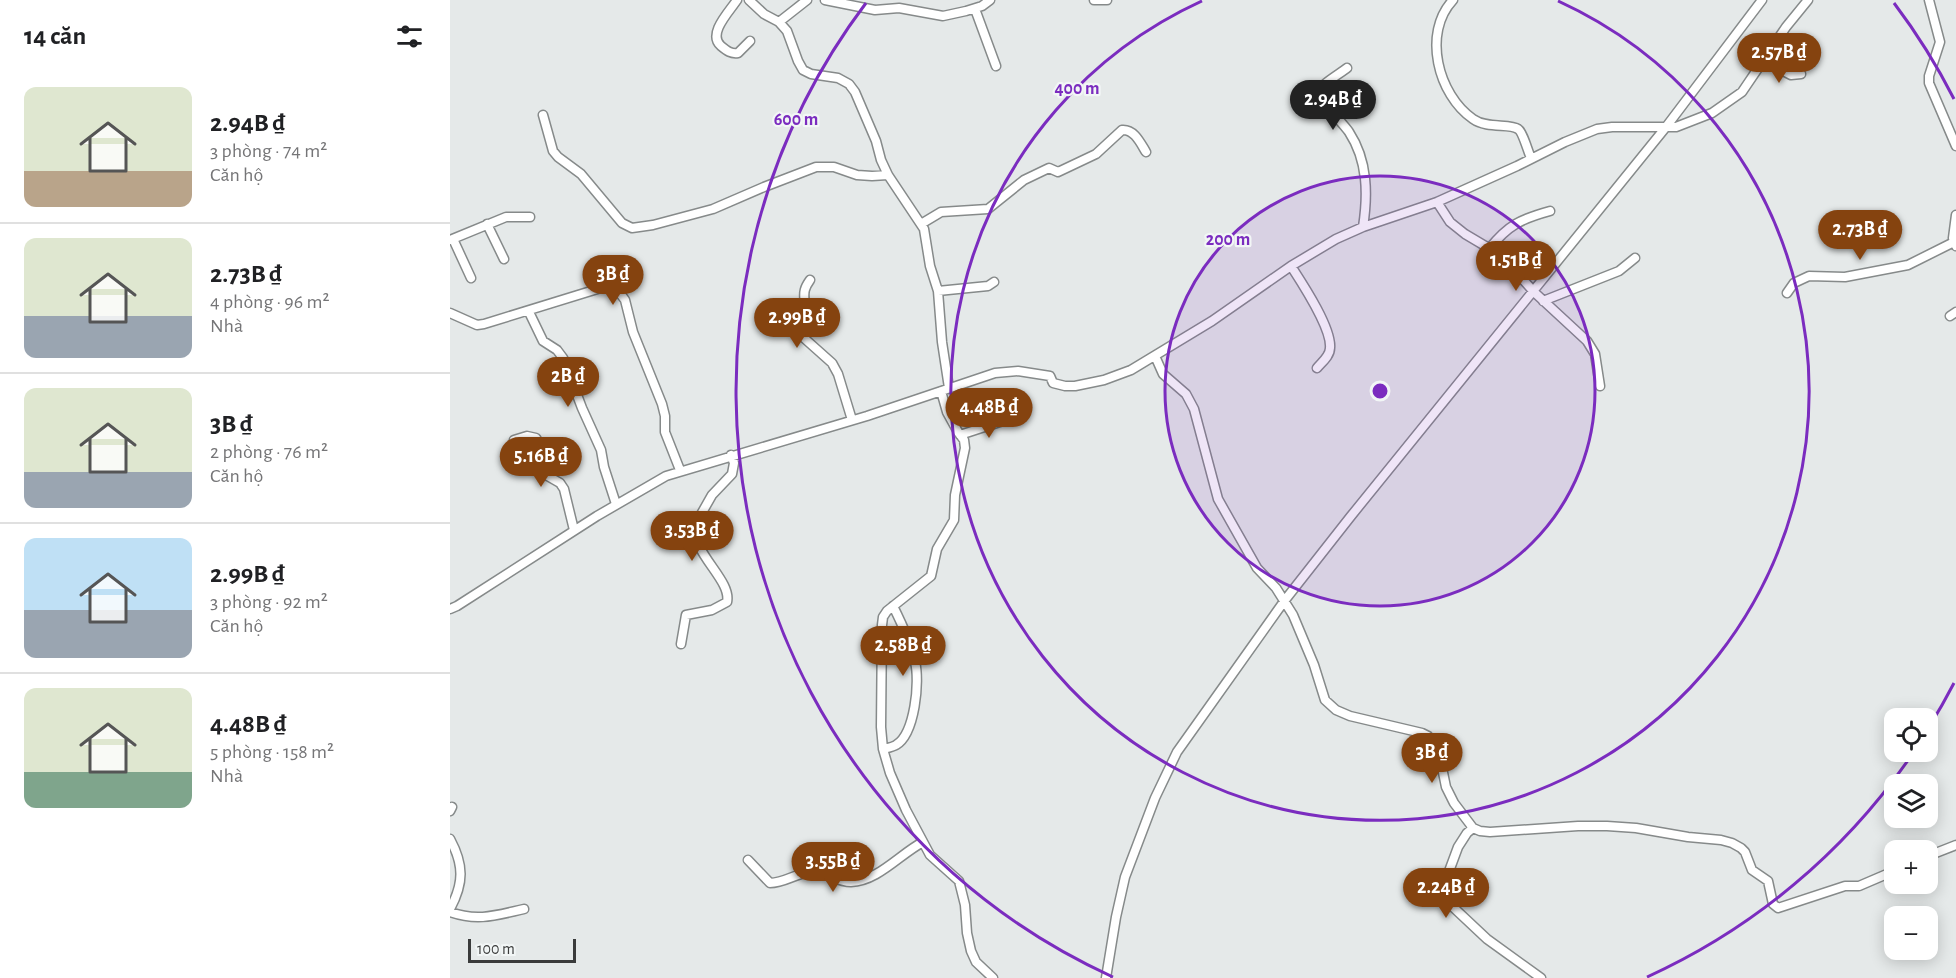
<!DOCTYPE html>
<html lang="vi">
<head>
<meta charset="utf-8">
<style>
  :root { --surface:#fff; --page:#f6f6f6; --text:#202124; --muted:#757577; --line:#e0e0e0; --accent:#85430f }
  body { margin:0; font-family:"Alegreya Sans",sans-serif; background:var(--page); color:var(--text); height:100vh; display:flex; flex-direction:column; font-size:22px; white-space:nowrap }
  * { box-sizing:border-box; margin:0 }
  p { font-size:20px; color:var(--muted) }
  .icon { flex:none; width:33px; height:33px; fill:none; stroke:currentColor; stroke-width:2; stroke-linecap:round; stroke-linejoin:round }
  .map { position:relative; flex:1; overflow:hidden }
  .drawer { display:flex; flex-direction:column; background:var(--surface); width:450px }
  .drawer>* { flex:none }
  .controls { position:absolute; left:1434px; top:708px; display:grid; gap:12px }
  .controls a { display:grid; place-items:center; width:54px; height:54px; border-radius:12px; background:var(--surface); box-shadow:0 3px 15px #0003; font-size:30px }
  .scale { position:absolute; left:18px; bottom:15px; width:108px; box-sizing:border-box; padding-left:6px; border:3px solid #3a3b3b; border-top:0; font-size:16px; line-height:21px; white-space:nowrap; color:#3a3b3b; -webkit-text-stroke:4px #f2f6f6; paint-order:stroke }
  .price { position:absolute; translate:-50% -51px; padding:0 14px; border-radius:21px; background:var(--accent); color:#fff; font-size:20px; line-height:39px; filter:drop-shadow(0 2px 3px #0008) }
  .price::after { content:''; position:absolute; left:50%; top:36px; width:18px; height:14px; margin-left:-9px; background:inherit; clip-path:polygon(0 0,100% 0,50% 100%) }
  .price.current { background:#222; color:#fff }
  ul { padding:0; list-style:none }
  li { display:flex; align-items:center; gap:18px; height:150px; padding:0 24px }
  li+li { border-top:2px solid var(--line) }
  li span { display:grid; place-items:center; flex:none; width:168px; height:120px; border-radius:12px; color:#555 }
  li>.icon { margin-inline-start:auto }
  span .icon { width:72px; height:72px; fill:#fffc; stroke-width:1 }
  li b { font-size:26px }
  h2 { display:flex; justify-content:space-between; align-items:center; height:72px; padding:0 24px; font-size:26px }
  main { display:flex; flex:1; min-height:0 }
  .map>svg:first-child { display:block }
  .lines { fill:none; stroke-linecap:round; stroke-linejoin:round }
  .street-casing { stroke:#868a8a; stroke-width:11 }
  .street { stroke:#fff; stroke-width:8 }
  .ring { fill:none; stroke:#7b2cbf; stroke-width:3 }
  .centre { fill:#7b2cbf; stroke:#f2f6f6; stroke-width:3 }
  .ring-label { font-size:18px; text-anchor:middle; font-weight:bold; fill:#7b2cbf; stroke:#f2f6f6; stroke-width:4.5; stroke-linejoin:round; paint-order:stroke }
</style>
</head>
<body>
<main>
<section class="drawer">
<h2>14 căn<svg class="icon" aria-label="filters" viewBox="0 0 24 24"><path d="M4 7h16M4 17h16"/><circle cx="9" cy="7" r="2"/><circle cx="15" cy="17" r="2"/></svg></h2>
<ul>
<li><span style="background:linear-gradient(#dfe7d0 70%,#b9a48a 0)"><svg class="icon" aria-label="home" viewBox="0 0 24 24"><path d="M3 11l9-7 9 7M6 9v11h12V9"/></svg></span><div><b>2.94B ₫</b><p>3 phòng · 74 m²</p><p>Căn hộ</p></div></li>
<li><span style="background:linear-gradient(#dfe7d0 65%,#9aa5b1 0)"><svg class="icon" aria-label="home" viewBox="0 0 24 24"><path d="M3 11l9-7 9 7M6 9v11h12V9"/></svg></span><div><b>2.73B ₫</b><p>4 phòng · 96 m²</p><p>Nhà</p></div></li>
<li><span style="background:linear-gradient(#dfe7d0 70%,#9aa5b1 0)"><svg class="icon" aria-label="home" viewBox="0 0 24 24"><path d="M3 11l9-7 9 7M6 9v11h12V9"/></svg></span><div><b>3B ₫</b><p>2 phòng · 76 m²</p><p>Căn hộ</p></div></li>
<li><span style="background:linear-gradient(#bfe0f5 60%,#9aa5b1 0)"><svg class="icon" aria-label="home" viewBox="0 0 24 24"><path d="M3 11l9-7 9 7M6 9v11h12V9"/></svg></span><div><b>2.99B ₫</b><p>3 phòng · 92 m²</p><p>Căn hộ</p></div></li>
<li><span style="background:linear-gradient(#dfe7d0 70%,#7fa58c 0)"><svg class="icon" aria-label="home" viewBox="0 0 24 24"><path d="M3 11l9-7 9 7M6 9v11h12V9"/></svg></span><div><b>4.48B ₫</b><p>5 phòng · 158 m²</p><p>Nhà</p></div></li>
</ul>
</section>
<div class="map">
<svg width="1506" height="978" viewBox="0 0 1506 978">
  <rect width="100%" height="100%" fill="#e5e9e9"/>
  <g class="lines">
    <defs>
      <path id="street" d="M287,0C279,12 257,34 271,46C277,51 281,54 288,53L300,41
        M299,0L314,14L329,22L337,31L348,61L353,70L361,74L388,78L399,84L405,92L426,141L431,160L438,175L474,229L480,266L488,291L492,342L499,388
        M375,0L425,10L449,8L493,16L516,11L532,6L540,0
        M644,0H657
        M1003,0C972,33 988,95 1023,119C1037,129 1060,123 1068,129C1073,132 1078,152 1081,158
        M1479,0L1490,42L1479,76V83L1506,146
        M525,9L546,66
        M329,22L357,0
        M1314,61L1341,75L1351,74
        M897,68C891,73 870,85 868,92C867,98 894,124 899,132C918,161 918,195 913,227
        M93,115L103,151L108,157L131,174L172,223L182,228L203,225L263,209L314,187L366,167H384L407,175L422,176L438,175
        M987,202L1000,222L1015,234L1052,256L1084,292L1137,341L1145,354L1150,386
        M1506,215L1503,238L1506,246
        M37,224L54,259
        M471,224L491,212L538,209L574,180L599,168L608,172L646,154L672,130C684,129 690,142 696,152
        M3,239L21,278
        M0,240L56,217H80
        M1039,249C1058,225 1071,219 1100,211
        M841,266C852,283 882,328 880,348C880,356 872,362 867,368
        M360,280C350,294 357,296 353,308C350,315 344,318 342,325L345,330L382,363L388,374L402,420
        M488,291L538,286L544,282
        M1337,293L1344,283L1359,276L1395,277L1458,265L1504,242
        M1093,301L1169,271L1185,258
        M79,312L93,341L107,350L113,358L132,408L151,450L154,467L166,504
        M0,313L27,325L34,324L154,287L161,286L166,288L175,300L183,332L212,404L215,416V432L230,470
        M1500,316L1506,312
        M705,356L713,374L736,394L744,409L768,499L807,568L826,588L843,615L864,665L875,700L886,710L900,716L972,733L978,736L988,748L996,787L1004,803L1023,828L1030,831L1040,832L1128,826H1157L1186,828L1238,837L1271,840L1282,843L1291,848L1295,852L1302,870L1318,881L1323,904L1328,908L1395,886H1409L1444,871
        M491,391L497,412L508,432L514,440L515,448L505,495L504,520L487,549L481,576L437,611L433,617L432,625L431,727L433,749L440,773L456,810L480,855L509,881L515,905L517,933L521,951L526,962L543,978
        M510,435L559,419
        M64,440L77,436L86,438L90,445L96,475L110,483L114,489L124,530
        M0,609L7,606L147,516L216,476L417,416L545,373L568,371L600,376L603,383L615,386H625L654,380L681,370L762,321L841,266L886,239L913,227L987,202L1067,166L1115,142L1147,129L1162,127H1226L1262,113L1292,92L1336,27L1358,0
        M231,644L236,615L262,610L277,602C282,580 241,553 245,525L262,495L282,474L284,463L281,455
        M433,749C437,748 443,747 446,745C465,734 470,681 465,662C461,643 452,624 443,606
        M0,811L2,807
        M1023,828L1017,833L1008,847L998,874L1004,908L1037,939L1091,978
        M0,839C14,865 14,883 0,909
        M1478,856L1506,845
        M298,860L320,883C334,883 347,873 360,872C374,871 386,882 401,882C428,881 450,854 473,842
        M0,912C28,922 47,915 74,909
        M656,978L666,917L675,877L705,798L727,752L835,600L901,516L1216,127L1312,0"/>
    </defs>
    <use href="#street" class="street-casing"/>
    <use href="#street" class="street"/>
  </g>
  <circle cx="930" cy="391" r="215" fill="#7b2cbf" fill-opacity=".12"/>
  <g class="ring">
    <circle cx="930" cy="391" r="215"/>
    <path d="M1108 1A429 429 0 1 1 752 1"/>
    <path d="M1504 683A644 644 0 0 1 1479 727M1461 756A644 644 0 0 1 1197 977M663 977A644 644 0 0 1 416 3M1444 3A644 644 0 0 1 1504 99"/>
  </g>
  <circle cx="930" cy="391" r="9" class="centre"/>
  <g class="ring-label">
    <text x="627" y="94">400 m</text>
    <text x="346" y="125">600 m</text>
    <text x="778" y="245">200 m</text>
  </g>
</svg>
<div class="controls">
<a><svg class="icon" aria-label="locate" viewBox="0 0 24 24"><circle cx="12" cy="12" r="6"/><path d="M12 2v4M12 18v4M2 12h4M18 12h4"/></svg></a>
<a><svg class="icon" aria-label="layers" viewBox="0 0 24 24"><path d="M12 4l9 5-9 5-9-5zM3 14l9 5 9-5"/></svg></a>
<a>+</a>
<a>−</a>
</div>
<div class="scale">100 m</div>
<b class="price" style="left:1329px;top:84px">2.57B ₫</b>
<b class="price current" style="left:883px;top:131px">2.94B ₫</b>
<b class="price" style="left:1410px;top:261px">2.73B ₫</b>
<b class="price" style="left:1066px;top:292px">1.51B ₫</b>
<b class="price" style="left:163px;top:306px">3B ₫</b>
<b class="price" style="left:347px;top:349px">2.99B ₫</b>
<b class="price" style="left:118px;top:408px">2B ₫</b>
<b class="price" style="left:539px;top:439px">4.48B ₫</b>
<b class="price" style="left:91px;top:488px">5.16B ₫</b>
<b class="price" style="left:242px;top:562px">3.53B ₫</b>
<b class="price" style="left:453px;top:677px">2.58B ₫</b>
<b class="price" style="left:982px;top:784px">3B ₫</b>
<b class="price" style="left:383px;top:893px">3.55B ₫</b>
<b class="price" style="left:996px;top:919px">2.24B ₫</b>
</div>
</main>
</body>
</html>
